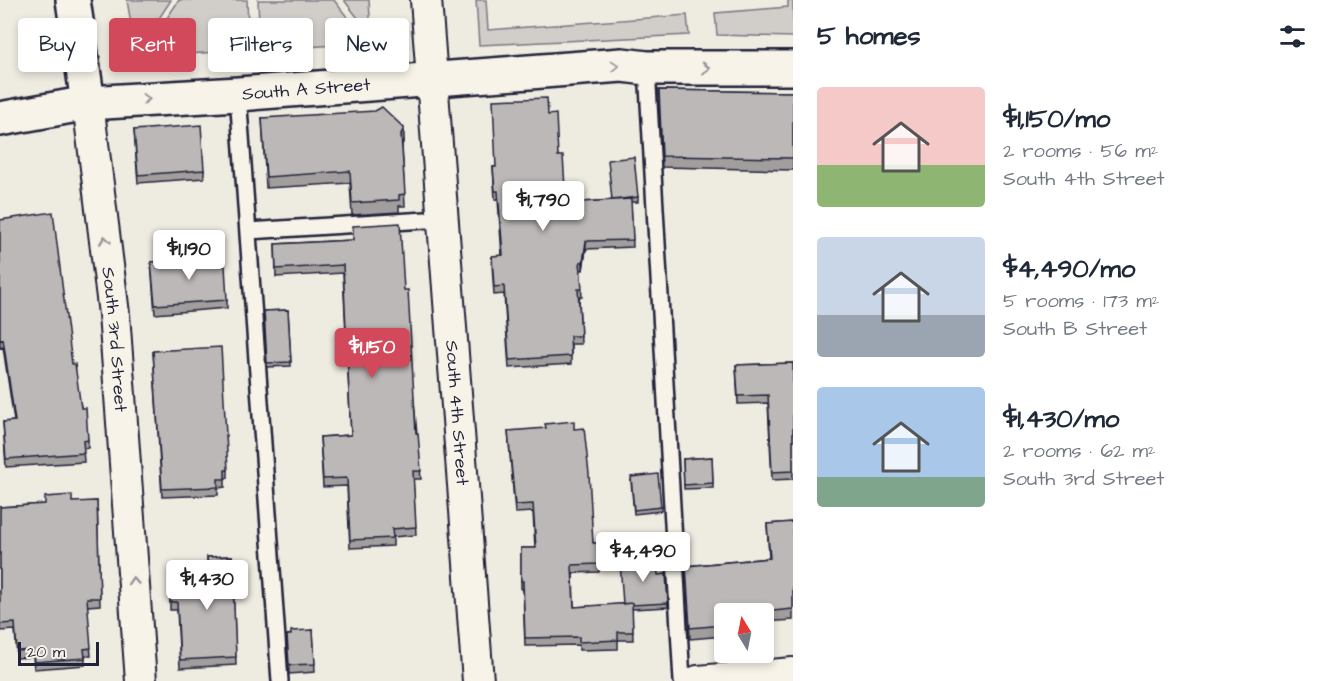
<!DOCTYPE html>
<html lang="en">
<head>
<meta charset="utf-8">
<style>
  :root { --surface:#fff; --page:#f2f2f3; --text:#1f2937; --muted:#747a83; --accent:#d1495b }
  body { margin:0; font-family:"Architects Daughter",sans-serif; background:var(--page); color:var(--text); height:100vh; display:flex; flex-direction:column; font-size:22px; white-space:nowrap }
  * { box-sizing:border-box; margin:0 }
  p { font-size:20px; color:var(--muted) }
  .icon { flex:none; width:33px; height:33px; fill:none; stroke:currentColor; stroke-width:2; stroke-linecap:round; stroke-linejoin:round }
  .map { position:relative; flex:1; overflow:hidden }
  .panel { display:flex; flex-direction:column; background:var(--surface); width:540px }
  .panel>* { flex:none }
  .banner { position:absolute; left:18px; top:18px; width:570px; height:54px; display:flex; gap:12px }
  .needle { width:39px; rotate:350deg }
  .buttons { position:absolute; left:714px; top:603px; display:grid; gap:12px }
  .buttons a { display:grid; place-items:center; width:60px; height:60px; border-radius:6px; background:var(--surface); box-shadow:0 3px 9px #0003; font-size:30px }
  .scale { position:absolute; left:18px; bottom:15px; width:81px; box-sizing:border-box; padding-left:6px; border:3px solid #22223b; border-top:0; font-size:16px; line-height:21px; white-space:nowrap; color:#22223b; -webkit-text-stroke:4px #f7f3e8; paint-order:stroke }
  .price { position:absolute; translate:-50% -51px; padding:0 14px; border-radius:6px; background:#fff; color:#222; font-size:20px; line-height:39px; filter:drop-shadow(0 2px 3px #0008) }
  .price::after { content:''; position:absolute; left:50%; top:36px; width:18px; height:14px; margin-left:-9px; background:inherit; clip-path:polygon(0 0,100% 0,50% 100%) }
  .price.selected { background:var(--accent); color:#fff }
  ul { padding:0; list-style:none }
  li { display:flex; align-items:center; gap:18px; height:150px; padding:0 24px }
  li span { display:grid; place-items:center; flex:none; width:168px; height:120px; border-radius:6px; color:#555 }
  li>.icon { margin-inline-start:auto }
  span .icon { width:72px; height:72px; fill:#fffc; stroke-width:1 }
  li b { font-size:26px }
  h2 { display:flex; justify-content:space-between; align-items:center; height:72px; padding:0 24px; font-size:26px }
  .chip { padding:0 21px; border-radius:6px; background:var(--surface); box-shadow:0 3px 9px #0003; font-size:21px; line-height:54px }
  .chip.selected { background:var(--accent); color:#fff }
  main { display:flex; flex:1; min-height:0 }
  .map>svg:first-child { display:block }
  .green { fill:#d1cdc9; stroke:#7a7882; stroke-width:1.5 }
  .lines { fill:none; stroke-linecap:round; stroke-linejoin:round }
  .service-casing { stroke:#22223b; stroke-width:20 }
  .minor-casing { stroke:#22223b; stroke-width:34 }
  .primary-casing { stroke:#22223b; stroke-width:38 }
  .service { stroke:#f7f3e8; stroke-width:15 }
  .minor { stroke:#f7f3e8; stroke-width:30 }
  .primary { stroke:#f7f3e8; stroke-width:33 }
  .wall { fill:#a19e9d; stroke:#22223b; stroke-width:1.5 }
  .shaded-wall { fill:#838180; stroke:#22223b; stroke-width:1.5 }
  .building { fill:#bbb8b7; stroke:#22223b; stroke-width:1.5 }
  .oneway { stroke:#97959a }
  .labels { text-anchor:middle; stroke-width:5; stroke-linejoin:round; paint-order:stroke }
  .street-label { font-size:18px; fill:#22223b; stroke:#f7f3e8 }
</style>
</head>
<body>
<main>
<div class="map">
<svg width="793" height="681" viewBox="0 0 793 681">
  <rect width="100%" height="100%" fill="#eeebe1"/>
  <filter id="ink" filterUnits="userSpaceOnUse"><feTurbulence type="fractalNoise" baseFrequency=".0167" numOctaves="2"/><feDisplacementMap in="SourceGraphic" scale="12" xChannelSelector="R" yChannelSelector="G"/><feConvolveMatrix kernelMatrix="1 2 1 2 8 2 1 2 1" color-interpolation-filters="sRGB"/></filter>
  <g filter="url(#ink)">
    <path class="green" d="M127,0H171L136,54Z
      M179,0H247L249,50L141,57Z
      M258,0H334L367,43L260,50Z
      M344,0H369L371,35Z
      M476,0H486L488,30L687,15L689,35L479,45Z
      M788,0H793V37L717,35L715,13L788,7Z"/>
    <g class="lines">
      <defs>
        <path id="service" d="M647,68L682,681
          M238,94L280,681
          M248,231L442,219"/>
        <g id="minor">
          <path id="s1" d="M426,0L478,681"/>
          <path id="s2" d="M88,103L114,314L141,681"/>
          <path d="M698,681L793,673"/>
        </g>
        <g id="primary">
          <path d="M73,0L88,103"/>
          <path id="s3" d="M0,119L88,103L238,94L622,65L647,68H793"/>
        </g>
      </defs>
      <use href="#service" class="service-casing"/>
      <use href="#minor" class="minor-casing"/>
      <use href="#primary" class="primary-casing"/>
      <use href="#service" class="service"/>
      <use href="#minor" class="minor"/>
      <use href="#primary" class="primary"/>
    </g>
    <path class="wall" d="M659,90L793,92V170L662,167Z
      M548,115L558,156L566,203L612,200L638,197V202H631L633,247L586,249L583,270H580L582,297H579L581,344H571V364L509,368L504,294L494,295L492,264V256H502L498,199H495L493,167H495Z
      M262,118L404,140L402,145L405,206H399V212L352,215L350,183L266,188Z
      M134,130L204,170V178L138,183Z
      M0,220L72,364L88,440V448L83,449L84,462L6,467L3,422L14,421L3,347L0,348Z
      M353,240L404,290L421,479H413L416,535L393,537V546L350,548L347,486L323,487L320,437L351,435L343,273L276,277L275,244Z
      M151,262L218,266L227,300V308L155,314Z
      M288,310L291,366L267,367L264,311Z
      M153,351L228,470V478H225V487L218,488V495L162,497Z
      M793,363V479L772,480L768,403L738,404L736,365Z
      M574,429L593,543H598L599,572L573,573L574,607L623,604L658,575L666,574L668,607L632,609L633,640H618V649L579,650V645L525,646L523,589H521V548H535L533,512L515,513L508,431Z
      M712,457L713,488L684,489L683,459Z
      M631,481L661,507V511L634,514Z
      M97,501L100,605L87,606L91,656H85V665L34,669L33,657L17,658L15,630L0,631V507Z
      M793,522V620L764,622V614H724V636L690,639L686,566L769,558L767,524Z
      M232,556L236,665L180,668L177,610H170V581L193,580L207,567V557Z
      M313,630L315,672L289,674L287,635Z"/>
    <path class="shaded-wall" d="M404,128V140L401,146V134Z
      M586,241V249L583,270V262Z"/>
    <path class="building" d="M659,90L793,92V158L662,156Z
      M547,98L548,115L556,114L558,156H563L566,203L631,199L633,240L586,241L583,262H580L582,289H578L581,336H570L571,356L509,360L504,286L494,287L492,256L503,255L498,191H495L493,167H496L493,100Z
      M382,107L404,128L401,134L405,194L399,195V200L352,203L350,171L266,177L262,118L375,111Z
      M201,125L204,170L138,175L134,130Z
      M634,157L638,197L612,200L608,160Z
      M53,212L72,364H75L81,408H86L88,440L83,441L84,453L6,459L3,422L15,421L3,339L0,340V220Z
      M400,223L404,290H408L416,433H418L421,471H413L416,527L392,529L393,538L350,540L347,478L323,479L320,437L351,435L343,265L276,269L275,244L353,240V226Z
      M217,257L218,266H225L227,300L155,305L151,262Z
      M288,310L291,362L267,363L264,311Z
      M221,347L228,470H225V479H218V487L162,489L153,351Z
      M793,363V471L772,472L768,395L738,396L736,365Z
      M574,421V429L584,428L589,474L593,543H598L599,564L572,565L574,607L632,603L633,632H618V640L579,642V637L525,638L523,581H521V548H536L533,504L515,505L508,431L546,428L545,424Z
      M712,457L713,483L684,485L683,459Z
      M658,474L661,507L634,510L631,477Z
      M72,495V502L97,501L100,598H87L91,648L84,649L85,658L34,662L33,650L17,651L15,623L0,624V507L45,504V497Z
      M793,522V609L743,614H724V625L690,628L686,566L770,558L767,524Z
      M232,556L236,657L180,660L177,602H170V581L193,580V567H208L207,557Z
      M657,559L658,575L666,574L668,603L632,605V603L623,604L620,562Z
      M313,630L315,664L289,665L287,635H291V631Z"/>
    <defs><path id="oneway-chevron" d="M-2-3.5L2.5 0L-2 3.5" fill="none" stroke-width="1.6" stroke-linecap="round" stroke-linejoin="round" transform="scale(1.5)"/></defs>
    <g class="oneway">
      <use href="#oneway-chevron" transform="translate(615 66) rotate(-3)"/>
      <use href="#oneway-chevron" transform="translate(706 68)"/>
      <use href="#oneway-chevron" transform="translate(146 99) rotate(-3)"/>
      <use href="#oneway-chevron" transform="translate(105 240) rotate(-97)"/>
      <use href="#oneway-chevron" transform="translate(133 581) rotate(-94)"/>
    </g>
  </g>
  <g class="labels">
    <g class="street-label">
      <text dy="6" stroke="none"><textPath href="#s3" startOffset="308">South A Street</textPath></text>
      <text dy="6" stroke="none"><textPath href="#s2" startOffset="238">South 3rd Street</textPath></text>
      <text dy="6" stroke="none"><textPath href="#s1" startOffset="414">South 4th Street</textPath></text>
    </g>
  </g>
</svg>
<div class="buttons">
<a><svg class="needle" viewBox="-14 -14 28 28"><path d="M0-13l5 13h-10z" fill="#e53935"/><path d="M0 13l5-13h-10z" fill="#747a83"/></svg></a>
</div>
<div class="scale">20 m</div>
<b class="price" style="left:543px;top:232px">$1,790</b>
<b class="price" style="left:189px;top:281px">$1,190</b>
<b class="price selected" style="left:372px;top:379px">$1,150</b>
<b class="price" style="left:643px;top:583px">$4,490</b>
<b class="price" style="left:207px;top:611px">$1,430</b>
<div class="banner">
<a class="chip">Buy</a>
<a class="chip selected">Rent</a>
<a class="chip">Filters</a>
<a class="chip">New</a>
</div>
</div>
<section class="panel">
<h2>5 homes<svg class="icon" aria-label="filters" viewBox="0 0 24 24"><path d="M4 7h16M4 17h16"/><circle cx="9" cy="7" r="2"/><circle cx="15" cy="17" r="2"/></svg></h2>
<ul>
<li><span style="background:linear-gradient(#f6c9c9 65%,#8fb573 0)"><svg class="icon" aria-label="home" viewBox="0 0 24 24"><path d="M3 11l9-7 9 7M6 9v11h12V9"/></svg></span><div><b>$1,150/mo</b><p>2 rooms · 56 m²</p><p>South 4th Street</p></div></li>
<li><span style="background:linear-gradient(#c9d6e8 65%,#9aa5b1 0)"><svg class="icon" aria-label="home" viewBox="0 0 24 24"><path d="M3 11l9-7 9 7M6 9v11h12V9"/></svg></span><div><b>$4,490/mo</b><p>5 rooms · 173 m²</p><p>South B Street</p></div></li>
<li><span style="background:linear-gradient(#a9c7e8 75%,#7fa58c 0)"><svg class="icon" aria-label="home" viewBox="0 0 24 24"><path d="M3 11l9-7 9 7M6 9v11h12V9"/></svg></span><div><b>$1,430/mo</b><p>2 rooms · 62 m²</p><p>South 3rd Street</p></div></li>
</ul>
</section>
</main>
</body>
</html>
